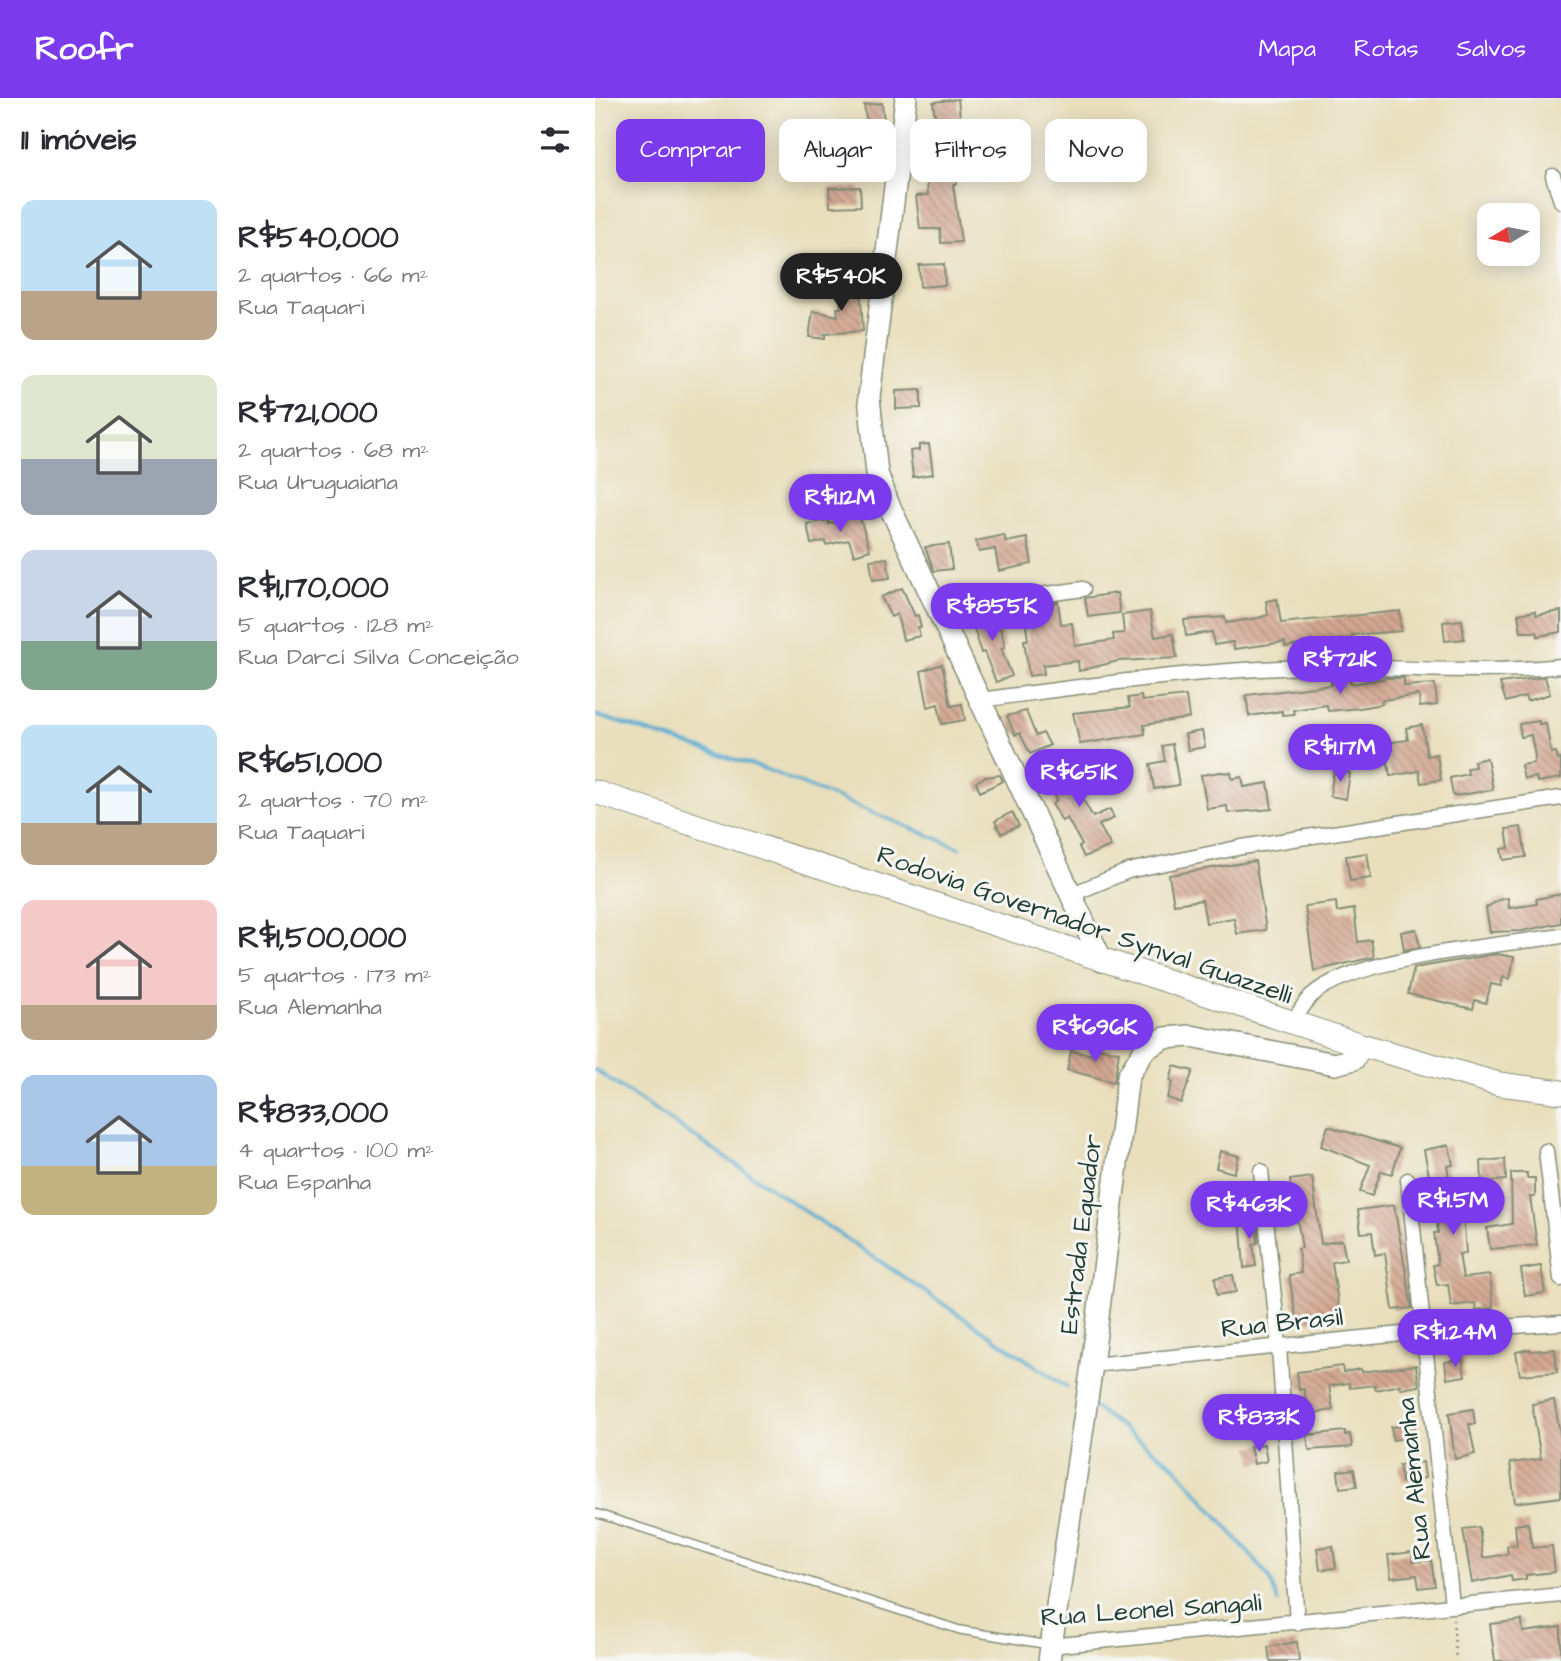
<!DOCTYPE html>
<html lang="pt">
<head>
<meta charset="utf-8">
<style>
  :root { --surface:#fff; --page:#f2f2f3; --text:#2b2b33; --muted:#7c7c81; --accent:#7c3aed }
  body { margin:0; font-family:"Architects Daughter",sans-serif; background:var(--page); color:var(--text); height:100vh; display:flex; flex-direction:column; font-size:26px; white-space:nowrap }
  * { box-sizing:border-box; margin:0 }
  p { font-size:23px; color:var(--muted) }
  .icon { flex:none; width:38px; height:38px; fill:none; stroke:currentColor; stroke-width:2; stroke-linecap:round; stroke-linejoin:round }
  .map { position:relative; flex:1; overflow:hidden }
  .drawer { display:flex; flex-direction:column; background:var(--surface); width:595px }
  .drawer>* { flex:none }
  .hud { position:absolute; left:21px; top:21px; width:665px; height:63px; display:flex; gap:14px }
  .needle { width:46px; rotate:260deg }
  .controls { position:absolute; left:882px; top:105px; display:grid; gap:14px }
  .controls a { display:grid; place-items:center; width:63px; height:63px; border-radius:14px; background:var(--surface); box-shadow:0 4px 18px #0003; font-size:35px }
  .price { position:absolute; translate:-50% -60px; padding:0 16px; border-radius:24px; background:var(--accent); color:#fff; font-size:23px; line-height:46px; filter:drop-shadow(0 2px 4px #0008) }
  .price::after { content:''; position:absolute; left:50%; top:42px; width:21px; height:16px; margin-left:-10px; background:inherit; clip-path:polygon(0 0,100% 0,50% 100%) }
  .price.active { background:#222; color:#fff }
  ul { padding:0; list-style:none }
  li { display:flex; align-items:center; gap:21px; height:175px; padding:0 21px }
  li span { display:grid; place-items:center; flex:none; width:196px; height:140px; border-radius:14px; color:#555 }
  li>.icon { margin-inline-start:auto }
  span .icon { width:84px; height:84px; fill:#fffc; stroke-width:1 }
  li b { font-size:30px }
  h2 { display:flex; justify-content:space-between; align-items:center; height:84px; padding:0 21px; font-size:30px }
  .chip { padding:0 24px; border-radius:14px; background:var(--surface); box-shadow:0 4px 18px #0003; font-size:24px; line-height:63px }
  .chip.active { background:var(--accent); color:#fff }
  header { display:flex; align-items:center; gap:42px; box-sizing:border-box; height:98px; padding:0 35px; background:var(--accent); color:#fff }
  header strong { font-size:33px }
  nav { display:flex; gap:38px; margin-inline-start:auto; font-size:24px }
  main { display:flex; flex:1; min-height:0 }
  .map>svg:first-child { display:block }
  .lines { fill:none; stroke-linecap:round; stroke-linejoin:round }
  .stream { stroke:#54abd1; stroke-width:3.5 }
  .building { fill:url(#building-back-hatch) }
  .lane-casing { stroke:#848e78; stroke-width:10 }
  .street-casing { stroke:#848e78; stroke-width:17 }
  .secondary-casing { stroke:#848e78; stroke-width:24 }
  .primary-casing { stroke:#848e78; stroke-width:25 }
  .path { stroke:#848e78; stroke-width:2.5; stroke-dasharray:2 5; stroke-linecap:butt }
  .lane { stroke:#fff; stroke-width:7 }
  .street { stroke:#fff; stroke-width:14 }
  .secondary { stroke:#fff; stroke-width:21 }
  .primary { stroke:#fff; stroke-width:23 }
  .labels { text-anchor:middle; stroke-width:6; stroke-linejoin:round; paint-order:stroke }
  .street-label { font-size:26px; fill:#1f3d34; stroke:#f6f6f2 }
</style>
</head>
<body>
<header>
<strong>Roofr</strong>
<nav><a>Mapa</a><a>Rotas</a><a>Salvos</a></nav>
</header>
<main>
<section class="drawer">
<h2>11 imóveis<svg class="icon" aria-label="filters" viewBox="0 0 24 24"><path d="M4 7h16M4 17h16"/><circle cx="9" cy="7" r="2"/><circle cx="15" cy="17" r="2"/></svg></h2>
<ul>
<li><span style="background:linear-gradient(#bfe0f5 65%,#b9a48a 0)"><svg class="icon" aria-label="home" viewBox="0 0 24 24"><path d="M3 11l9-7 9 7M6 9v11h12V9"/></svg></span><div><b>R$540,000</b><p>2 quartos · 66 m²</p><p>Rua Taquari</p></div></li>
<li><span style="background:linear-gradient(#dfe7d0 60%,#9aa5b1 0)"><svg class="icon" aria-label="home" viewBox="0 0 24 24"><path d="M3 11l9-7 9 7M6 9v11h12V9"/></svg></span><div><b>R$721,000</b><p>2 quartos · 68 m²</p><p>Rua Uruguaiana</p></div></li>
<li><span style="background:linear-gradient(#c9d6e8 65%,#7fa58c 0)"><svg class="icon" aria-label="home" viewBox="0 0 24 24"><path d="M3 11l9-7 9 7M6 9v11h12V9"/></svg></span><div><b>R$1,170,000</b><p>5 quartos · 128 m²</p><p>Rua Darcí Silva Conceição</p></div></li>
<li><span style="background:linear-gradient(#bfe0f5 70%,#b9a48a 0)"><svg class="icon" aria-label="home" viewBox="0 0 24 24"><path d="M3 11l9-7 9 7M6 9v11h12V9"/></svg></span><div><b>R$651,000</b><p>2 quartos · 70 m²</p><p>Rua Taquari</p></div></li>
<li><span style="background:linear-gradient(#f6c9c9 75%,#b9a48a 0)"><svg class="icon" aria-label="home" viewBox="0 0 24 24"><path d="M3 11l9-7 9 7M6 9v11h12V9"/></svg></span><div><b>R$1,500,000</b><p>5 quartos · 173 m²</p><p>Rua Alemanha</p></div></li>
<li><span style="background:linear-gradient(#a9c7e8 65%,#c2b280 0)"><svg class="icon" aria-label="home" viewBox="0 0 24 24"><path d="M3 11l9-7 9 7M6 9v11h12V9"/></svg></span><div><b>R$833,000</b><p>4 quartos · 100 m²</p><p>Rua Espanha</p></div></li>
</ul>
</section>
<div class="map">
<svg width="966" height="1563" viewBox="0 0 966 1563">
  <defs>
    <pattern id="building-back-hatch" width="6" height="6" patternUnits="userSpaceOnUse" patternTransform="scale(1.75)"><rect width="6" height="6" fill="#d4a892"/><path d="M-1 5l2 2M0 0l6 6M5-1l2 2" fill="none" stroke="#ab8a78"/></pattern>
  </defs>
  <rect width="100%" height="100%" fill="#f6f6f2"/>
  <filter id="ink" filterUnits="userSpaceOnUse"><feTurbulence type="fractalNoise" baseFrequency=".0143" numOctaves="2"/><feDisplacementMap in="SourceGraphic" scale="14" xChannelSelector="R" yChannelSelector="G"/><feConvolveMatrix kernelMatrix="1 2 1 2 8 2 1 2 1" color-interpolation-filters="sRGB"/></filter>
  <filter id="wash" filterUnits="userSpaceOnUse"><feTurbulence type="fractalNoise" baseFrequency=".00686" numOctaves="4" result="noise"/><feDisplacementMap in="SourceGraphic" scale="28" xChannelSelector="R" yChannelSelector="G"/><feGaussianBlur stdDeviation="1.57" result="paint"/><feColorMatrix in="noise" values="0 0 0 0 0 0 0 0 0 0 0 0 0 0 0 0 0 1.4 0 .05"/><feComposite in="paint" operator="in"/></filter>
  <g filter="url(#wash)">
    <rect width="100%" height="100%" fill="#e9dfbc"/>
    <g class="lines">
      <path class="stream" d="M0,617L170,671L365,750
        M0,972L472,1289
        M499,1309L581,1369L675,1480L683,1504"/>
    </g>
    <g id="blocks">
      <path class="building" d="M363,1L365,19L358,20L362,58L359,59L361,86H358L366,144L346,145L345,131H325L321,98L333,97L331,72L335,71L330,26L341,25L338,4Z
        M287,5L290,33H284L285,48H268L267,26H272L269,7Z
        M265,89L266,108L235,109L234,90Z
        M349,166L350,187L325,189L324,167Z
        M265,182L268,233L230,236V241L214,239L218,213L243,218L242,210H246L243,184Z
        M326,292V310L301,311V293Z
        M334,346L338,376L318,379L315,353L324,352V347Z
        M264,417L275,452L259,457L254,442L231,447L230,443L216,446L212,426L233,422L234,426Z
        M409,437L411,444L432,440L437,466L404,473L400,451L384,454L381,443Z
        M354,446L357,471L339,473L330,449Z
        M292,460L295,480L278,482L275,462Z
        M307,490L320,518L323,517L326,529H323L325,538L308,542L302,516L296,519L286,499Z
        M522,495L525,515L493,519L490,500Z
        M682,501L686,525L805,513L806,533L757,537L758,540L690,549V544L639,551L638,544L619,547L617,534L591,538L589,522L630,519L631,525L663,520L673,517L671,503Z
        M463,504L466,526L477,525L480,548L519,542L518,536L529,535L527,517L555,513L560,539L578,536L582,560L523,563L484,573L483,563L448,567L449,576L434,578L429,542H433L429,513Z
        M402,513L410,549L406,550L417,578L401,584L389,554L386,555L375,516Z
        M940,513L941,517L966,513V534L943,538L942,534H926L923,516Z
        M867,522L869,541L850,543L848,524Z
        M347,566L356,608L367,606L370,622L347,626L343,606L333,609L326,573Z
        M950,579L955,596L932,603L930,598L911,604L905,585Z
        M792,580H809V588L840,586L842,607L825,609L824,597L787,602V606L765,610L733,613L732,607L698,612L699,616L687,617V613L654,618L651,597L737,587L736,584L755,581L756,586Z
        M546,598L547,603L591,598L594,620L549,627L550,636L485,646L478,615L535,609L533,600Z
        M431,613L441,638L448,635L455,647L435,656L425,635L420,637L412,618Z
        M944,623V626L951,625L956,655L961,654L963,662L966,661V680L942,684L941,679L929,681L926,667L939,665L940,658L936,637L926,639L924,626Z
        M827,627L832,658L842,656L846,682L826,685L824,673L795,678L790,645L813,642L811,630Z
        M607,633L610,649L593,652L590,636Z
        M577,646L584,687L559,691L555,666L570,663L567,648Z
        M892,660L898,692L858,698L855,680L873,676L872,670L880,669L879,663Z
        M487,666L495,684L482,691L498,719L515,711L519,720L504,727L516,748L489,759L484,749L487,747L472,720L467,723L457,706L461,704L456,670Z
        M739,672L755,675L751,701L735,698Z
        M625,674L636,675L637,681L647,679L649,689L673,685L677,711L633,715L632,708L612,711L606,677Z
        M405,677L408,683L385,694L381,684L390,679Z
        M417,714L424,728L406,736L400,723Z
        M926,729L931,759L908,762L906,751L914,750L911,731Z
        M772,755L776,780L755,783L751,758Z
        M660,763L671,832L642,836L639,820L611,825L607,802L579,806L574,777Z
        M966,796V825L927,833L895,834L891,810L904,802L913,800L914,810L942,806L941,801Z
        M741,804L742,814L759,811L763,844L776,842L779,859L719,873L710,808Z
        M821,831L825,849L809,852L806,834Z
        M902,856L919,859L915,881L908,879L906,888L896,886L891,905L880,902L878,911L813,896L819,870Z
        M498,949L524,954L519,984L472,972L476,953L497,957Z
        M579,968L598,973L586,1005L572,1000L578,984L575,983Z
        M733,1028L805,1050L797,1076L786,1073L777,1098L765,1094L775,1067L726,1048Z
        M854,1047L858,1067L852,1068L856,1089L861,1088L869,1128L871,1155L864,1156L868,1180L895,1177L898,1210L881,1212L880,1205L856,1208L853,1186L842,1187L838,1167L843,1166L839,1135H843L841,1113L829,1052Z
        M625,1053L644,1058L639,1075L621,1070Z
        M910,1061L911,1082L887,1084L886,1063Z
        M916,1075H932V1080H940V1099H935L942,1147L895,1151L892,1130L917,1126Z
        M717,1079L726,1146L747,1142L751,1162L737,1164L745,1219L702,1225L694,1177L706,1175L703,1151L707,1150L700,1109H697L695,1082Z
        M799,1107L817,1210L798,1212L790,1155L780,1157L777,1134L766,1135L763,1112Z
        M654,1117L655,1126H662L663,1145L658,1146L661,1168L649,1170L645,1118Z
        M946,1168L950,1195L930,1198L926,1171Z
        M638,1177L641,1194L622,1197L620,1180Z
        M935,1251L936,1253L960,1251L962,1274L925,1277L921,1254Z
        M867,1261L870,1278L852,1281L850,1264Z
        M821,1267L824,1288L806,1291L805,1287L781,1292L780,1287L755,1290L754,1285L734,1288L738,1312L713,1316L709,1291L704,1292L702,1274L747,1268L748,1274L766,1271L767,1274Z
        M959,1302L966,1341V1399L920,1405L915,1365L946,1361L937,1306Z
        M878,1311L880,1326H874L880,1356L860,1361L854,1315Z
        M819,1326L821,1339L798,1342L796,1329Z
        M750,1333V1337L755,1336L757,1349L714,1352L712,1337Z
        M669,1346L672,1363L659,1366L655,1349Z
        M828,1364L830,1380L807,1384L804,1367Z
        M759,1371L762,1388L745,1390L743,1373Z
        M933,1425L937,1450L957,1448L960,1474L931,1477V1481L917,1483L916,1477L877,1485L868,1431L884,1429L888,1460L913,1456L912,1448L922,1447L920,1427Z
        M738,1448L741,1470L725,1472L722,1450Z
        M817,1454L818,1464L836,1462L840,1488L824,1490L822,1477L796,1480L793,1457Z
        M927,1522L928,1534L966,1529V1563H900L895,1526Z
        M702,1544L704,1563H675L673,1549Z"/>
    </g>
  </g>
  <g filter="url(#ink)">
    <use href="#blocks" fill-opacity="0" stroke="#848e78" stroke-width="2"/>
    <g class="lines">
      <defs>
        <path id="lane" d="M0,1415L365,1532L454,1547"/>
        <path id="street" d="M958,78L966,103
          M343,511L488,491
          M384,602C484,589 585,574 685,570C779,566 872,578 966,568
          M475,797L533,773L647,749L966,700
          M697,925C703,917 709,905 716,898C757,859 907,847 966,838
          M951,1053L966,1181
          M666,1073L684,1248L702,1525
          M813,1082L857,1507
          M497,1267L827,1234L966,1225
          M455,1548L966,1497"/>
        <path id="secondary" d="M311,0L274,299L282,375L293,405L507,863
          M454,1563L497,1267L533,978L550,951L570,940L596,938L740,966L759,961L766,947"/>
        <path id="primary" d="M0,694L766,947L904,986L966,994"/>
      </defs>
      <use href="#lane" class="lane-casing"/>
      <use href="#street" class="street-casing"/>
      <use href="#secondary" class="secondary-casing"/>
      <use href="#primary" class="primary-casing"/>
      <path class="path" d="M858,1521L861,1563"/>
      <use href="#lane" class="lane"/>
      <use href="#street" class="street"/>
      <use href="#secondary" class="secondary"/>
      <use href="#primary" class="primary"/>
    </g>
  </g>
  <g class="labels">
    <g class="street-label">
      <text transform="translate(490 826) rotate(19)" y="9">Rodovia Governador Synval Guazzelli</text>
      <text transform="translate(485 1136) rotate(-83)" y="9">Estrada Equador</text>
      <text transform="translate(687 1224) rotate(-6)" y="9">Rua Brasil</text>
      <text transform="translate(818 1381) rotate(-96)" y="9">Rua Alemanha</text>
      <text transform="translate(556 1511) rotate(-4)" y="9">Rua Leonel Sangali</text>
    </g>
  </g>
</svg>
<div class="controls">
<a><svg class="needle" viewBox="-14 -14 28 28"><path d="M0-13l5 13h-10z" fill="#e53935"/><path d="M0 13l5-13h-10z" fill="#7c7c81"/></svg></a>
</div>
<b class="price active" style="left:246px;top:215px">R$540K</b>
<b class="price" style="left:245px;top:436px">R$1.12M</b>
<b class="price" style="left:397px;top:545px">R$855K</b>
<b class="price" style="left:745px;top:598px">R$721K</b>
<b class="price" style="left:745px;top:686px">R$1.17M</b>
<b class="price" style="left:484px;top:711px">R$651K</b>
<b class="price" style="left:500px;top:966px">R$696K</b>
<b class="price" style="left:858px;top:1139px">R$1.5M</b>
<b class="price" style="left:654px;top:1143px">R$463K</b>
<b class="price" style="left:860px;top:1271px">R$1.24M</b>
<b class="price" style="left:664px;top:1356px">R$833K</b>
<div class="hud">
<a class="chip active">Comprar</a>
<a class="chip">Alugar</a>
<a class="chip">Filtros</a>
<a class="chip">Novo</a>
</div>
</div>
</main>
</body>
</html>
